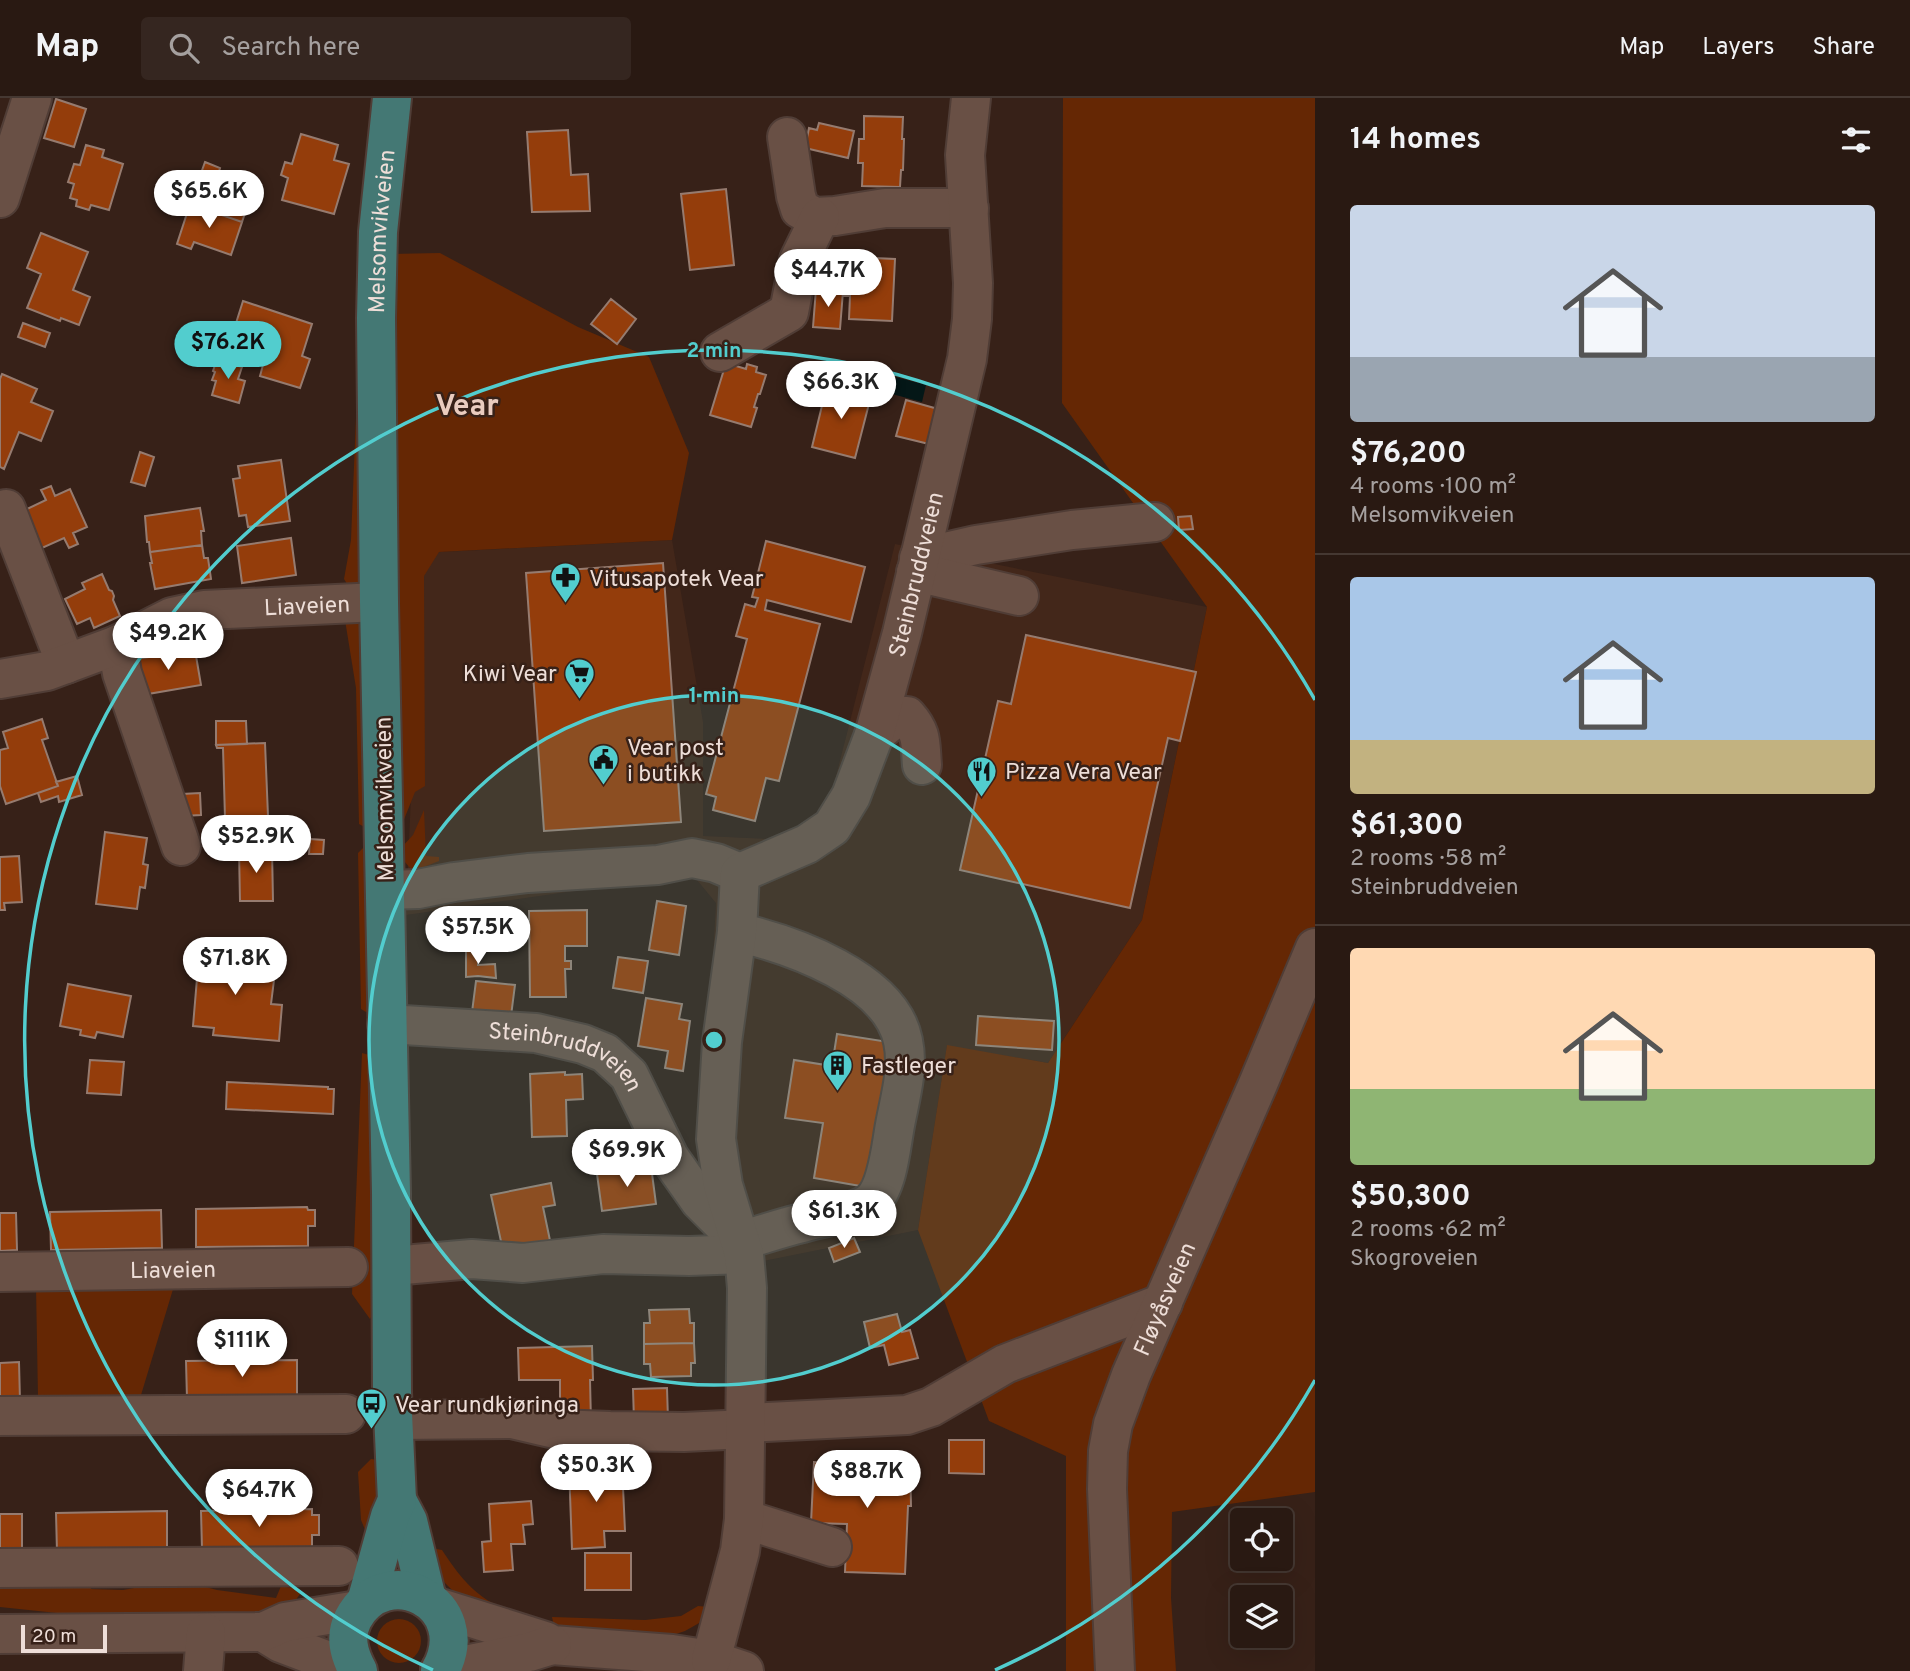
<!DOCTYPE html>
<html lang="en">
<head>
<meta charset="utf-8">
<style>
  :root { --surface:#291912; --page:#352620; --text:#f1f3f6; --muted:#a5a09f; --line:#453832; --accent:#52cdce }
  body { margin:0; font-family:Overpass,sans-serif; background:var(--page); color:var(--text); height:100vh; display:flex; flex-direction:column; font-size:26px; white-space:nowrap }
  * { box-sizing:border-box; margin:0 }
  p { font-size:23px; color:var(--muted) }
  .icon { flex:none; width:38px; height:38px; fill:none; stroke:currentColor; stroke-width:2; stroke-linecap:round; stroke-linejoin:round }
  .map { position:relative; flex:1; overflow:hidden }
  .drawer { display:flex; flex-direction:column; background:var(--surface); width:595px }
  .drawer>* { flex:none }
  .buttons { position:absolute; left:1230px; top:1410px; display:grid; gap:14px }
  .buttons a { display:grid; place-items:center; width:63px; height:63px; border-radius:7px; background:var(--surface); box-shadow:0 7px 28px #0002,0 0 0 2px var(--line); font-size:35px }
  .scale { position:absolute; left:21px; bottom:18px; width:86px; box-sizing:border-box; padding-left:7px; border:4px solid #eeded8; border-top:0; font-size:19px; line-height:24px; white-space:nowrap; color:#eeded8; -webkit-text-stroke:5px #372118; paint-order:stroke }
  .price { position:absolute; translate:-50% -60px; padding:0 16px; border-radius:24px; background:#fff; color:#222; font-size:23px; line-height:46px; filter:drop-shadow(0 2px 4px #0008) }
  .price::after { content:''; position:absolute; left:50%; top:42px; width:21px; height:16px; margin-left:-10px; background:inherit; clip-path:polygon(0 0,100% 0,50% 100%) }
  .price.active { background:var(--accent); color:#111 }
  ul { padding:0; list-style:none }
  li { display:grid; align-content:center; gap:14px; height:371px; padding:0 35px }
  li+li { border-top:2px solid var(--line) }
  li span { display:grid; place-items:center; height:217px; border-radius:7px; color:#555 }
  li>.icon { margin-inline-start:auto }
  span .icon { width:126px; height:126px; fill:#fffc; stroke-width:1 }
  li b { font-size:30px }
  h2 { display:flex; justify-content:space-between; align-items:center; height:84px; padding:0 35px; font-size:30px }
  header { display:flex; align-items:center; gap:42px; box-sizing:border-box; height:98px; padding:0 35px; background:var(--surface); border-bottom:2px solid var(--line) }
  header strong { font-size:33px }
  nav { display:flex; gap:38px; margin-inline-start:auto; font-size:24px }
  .search { width:490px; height:63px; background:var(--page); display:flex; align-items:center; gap:18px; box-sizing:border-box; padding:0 24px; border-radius:7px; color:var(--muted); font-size:26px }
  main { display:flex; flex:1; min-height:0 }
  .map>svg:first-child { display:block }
  .built { fill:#43271a }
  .green { fill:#652704 }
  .water { fill:#041717 }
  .building { fill:#943d0b; stroke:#967b6f; stroke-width:2 }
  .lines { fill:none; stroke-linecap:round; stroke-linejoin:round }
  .minor-casing { stroke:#503d36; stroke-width:42 }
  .major-casing { stroke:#503d36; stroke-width:42 }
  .minor { stroke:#695045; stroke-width:38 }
  .major { stroke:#447874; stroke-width:38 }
  .ring { fill:none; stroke:#52cdce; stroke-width:3.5 }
  .labels { text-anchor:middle; stroke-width:5; stroke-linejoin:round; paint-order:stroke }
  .street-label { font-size:23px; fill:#eeded8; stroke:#372118 }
  .poi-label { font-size:23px; fill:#eeded8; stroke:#372118; text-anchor:start }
  .district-label { font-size:30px; font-weight:bold; fill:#eaccbf; stroke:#372118 }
  .centre { fill:#52cdce; stroke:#372118; stroke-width:3.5 }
  .ring-label { font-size:21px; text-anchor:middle; font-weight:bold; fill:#52cdce; stroke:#372118; stroke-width:5; stroke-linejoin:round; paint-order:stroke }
</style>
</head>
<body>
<header>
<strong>Map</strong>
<div class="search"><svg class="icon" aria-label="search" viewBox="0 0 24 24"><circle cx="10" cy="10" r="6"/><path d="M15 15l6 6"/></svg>Search here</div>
<nav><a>Map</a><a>Layers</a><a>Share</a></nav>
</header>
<main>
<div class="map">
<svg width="1315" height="1573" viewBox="0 0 1315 1573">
  <rect width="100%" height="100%" fill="#372118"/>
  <path class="built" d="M672,442L703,624V738L789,742L829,706L895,446L1207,509L1142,822L1048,965L947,948L918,1132L733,1169L703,1044L716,805L692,776L406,817L421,455Z"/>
  <path class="green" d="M1063,0H1315V1394L1172,1414L1171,1500L1176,1573H1066V1358L989,1323L918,1132L947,947L1048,965L1142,822L1207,509L1062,305Z
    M440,155L578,229L649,259L689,355L672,442L439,454L424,478L425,688L415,694L403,724H400L399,443L390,156Z
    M362,172L361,489H349L344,481L351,442Z
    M358,521L365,528L366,730L359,726L356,590L345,522Z
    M424,712L426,758L439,759V763L421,770L411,771L404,763L401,750L413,737Z
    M365,748L372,911L366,914L361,911L358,755Z
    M362,955L373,958L374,1214L370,1221L352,1196Z
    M36,1188H174L141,1297L38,1300Z
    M371,1361L378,1362L380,1386L371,1435L366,1434L361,1422L358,1374Z
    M426,1449L442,1452C457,1475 474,1498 501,1509C510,1513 519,1513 528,1517L526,1524L457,1497L441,1481Z
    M91,1477V1491L123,1492L179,1482L217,1492L276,1500L281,1488L299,1491L300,1496L293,1506L239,1520L57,1515L0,1509V1478Z
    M698,1508L709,1509L701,1524L685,1533L664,1540L554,1528L552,1519L645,1522L681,1518Z
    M377 1543a22 22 0 1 1 44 0a22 22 0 1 1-44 0Z"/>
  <path class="water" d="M896,279L926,287L922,304L892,296Z"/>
  <path class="building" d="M56,1L86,11L74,49L44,40Z
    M864,18L903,19L902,41H904L903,72H901L900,89L862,88L863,65H858L859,41H864Z
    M819,25L854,33L848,60L805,50L809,30L817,32Z
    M568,32L571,77L588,76L590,113L532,114L527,34Z
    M301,36L338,47L334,62L349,66L334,116L282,102L288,80L281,77L285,64L292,66Z
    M86,47L104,52L102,59L123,66L109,112L91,107L89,112L76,108L77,102L70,100L74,86L68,84L74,66L80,67Z
    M205,64L220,70L218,77L254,89L242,124L190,106Z
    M726,91L734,167L690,172L681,96Z
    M190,106L242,124L231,157L194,144L191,151L177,146Z
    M41,135L88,154L73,192L90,199L79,227L61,220L60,223L27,210L41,176L27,170Z
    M852,159L895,161L892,223L849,221L850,198H844L845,181L851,182Z
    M816,191L843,193L840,231L813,229Z
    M611,201L636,221L617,246L591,226Z
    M243,203L312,226L302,258L310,261L300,290L260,278L267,252L231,241Z
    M23,225L50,235L45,249L18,239Z
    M217,261L242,269L238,281L245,283L239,305L212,297L216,283L212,282L215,274L213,273Z
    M726,265L746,271L747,266L757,269L756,274L766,277L760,296H758L754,309L757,310L751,329L710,317Z
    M2,276L37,291L31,304L53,313L41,343L19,334L4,371L0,369V281Z
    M827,287L871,298L855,360L812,349Z
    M906,302L938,311L929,346L896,338Z
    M140,354L154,359L145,388L131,384Z
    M281,362L290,423L248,429L246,417L239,418L233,381L240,380L238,368Z
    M51,388L55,398L70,391L87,429L73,435L78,446L69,450L64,440L42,450L25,412L46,402L41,392Z
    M200,410L204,433H201L202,447L150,454L149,444H147L145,418Z
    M1191,418L1193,431L1179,432L1178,419Z
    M291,440L296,477L242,485L237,448Z
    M766,443L865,469L851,524L767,502L765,512L820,526L779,683L766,680L755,723L713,712L716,699L706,696L747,541L736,538L745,506L755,509L758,500L752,499Z
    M202,447L204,460H208L211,481L155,491L150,465H152L150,454Z
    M663,465L681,724L544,733L526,475Z
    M102,476L109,492L112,493L114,498L113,502L120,518L94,530L90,520L77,526L65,501L85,491L82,485Z
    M1026,537L1196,574L1180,643L1168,640L1130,810L960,772L998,603L1011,606Z
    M195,552L201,587L142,597L136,561Z
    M42,621L48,640L42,642L58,688L6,706L0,688V652L8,650L3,634Z
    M216,623H246L247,646L216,647Z
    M265,645L268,718L225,720L223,650H217L216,647Z
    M77,678L82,697L59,704L58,698L41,704L38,695L58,688L56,684Z
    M200,695L201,717L183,718L182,696Z
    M105,734L147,740L143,766L148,767L145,790L140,789L137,811L96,806Z
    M310,741L324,742L323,756H309Z
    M272,751L273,803H240L239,752Z
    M19,758L22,804L4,805L5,812H0V759Z
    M657,803L686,808L679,857L649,852Z
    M587,812V848H565V863H571V871H565L566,899H530L529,813Z
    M200,845L218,847L217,858L267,863L265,882H274L271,906L282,907L279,943L213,937L214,930L193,928Z
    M466,852H478V867L495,866L496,880L478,878L466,879Z
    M618,859L648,863L643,895L613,890Z
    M476,883L515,887L511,918L472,914Z
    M68,886L131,898L123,939L97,934L95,940L80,937L81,932L60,928Z
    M646,900L682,906L679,921L690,923L683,973L665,970L668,953L638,948Z
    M978,918L1054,923L1052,952L976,947Z
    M837,936L895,945L872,1090L814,1080L823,1025L785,1020L794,962L832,968Z
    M90,962L124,964L121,997L87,995Z
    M565,974V977L582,976L583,1001L566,1002L567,1038L532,1039L530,976Z
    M227,984L328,989V991H334L333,1016L226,1011Z
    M651,1068L656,1106L602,1113L597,1076Z
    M551,1085L555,1107L543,1109L552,1152L505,1162L491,1097Z
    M307,1109L308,1112H315V1128H308V1148L196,1149V1111Z
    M161,1112L162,1150L51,1152L50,1114Z
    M0,1115H16L17,1152L0,1153Z
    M854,1140L860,1154L834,1164L829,1150Z
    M689,1211L690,1225H694V1245L644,1246V1225H650L649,1212Z
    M897,1216L902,1234L910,1232L918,1260L889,1267L884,1247L870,1250L864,1224Z
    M694,1245L695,1265H691V1278L651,1279L650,1266H644V1246Z
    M592,1248L593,1282H590L591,1324H560V1282H519L518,1250Z
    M297,1262V1300L187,1301L186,1263Z
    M19,1264L20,1303H0V1265Z
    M667,1290L668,1322L634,1323L633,1291Z
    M949,1342H984V1376L949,1375Z
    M850,1358L910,1360L911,1408H908L905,1476L845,1474L847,1426L811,1425L814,1364L849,1366Z
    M622,1367L625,1433H604L605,1449L572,1451L569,1369Z
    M531,1403L533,1426L523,1427L525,1446H511L513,1472L484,1474L482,1444L491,1443L489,1406Z
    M312,1411V1417H319V1437H312V1450L202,1451L201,1413Z
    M167,1413V1452L57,1454L56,1415Z
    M0,1416H22V1454H0Z
    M585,1455H631V1492H585Z"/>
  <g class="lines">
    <defs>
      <g id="minor">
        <path d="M787,39L796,98L800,111L815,119L835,118L885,110H969"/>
        <path d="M0,100L32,0"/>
        <path d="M720,254L789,214L799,162L820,119"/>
        <path d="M6,411L66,566"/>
        <path d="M919,460L976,447L1072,432L1155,424"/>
        <path d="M916,474L1019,498"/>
        <path d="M117,547L122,575L181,748"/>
        <path id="s1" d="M0,581L47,573L117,547L172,519L204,512L379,504"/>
        <path d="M874,637L897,618H907C923,636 920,645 922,667"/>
        <path d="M386,792L418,791L454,784L528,775L658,767L692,760L716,765L740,775"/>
        <path id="s2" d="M387,926L536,935L583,946L605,955L629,977L669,1059L700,1103L740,1143C761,1137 781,1130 802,1125C819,1120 860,1114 872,1103C888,1088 891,1048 895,1027C900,1000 909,971 903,943C891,881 792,847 737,834"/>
        <path d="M392,1168L472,1161L523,1165L603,1156L689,1158L744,1156"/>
        <path id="s3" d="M0,1174L348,1169"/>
        <path d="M0,1318L346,1316"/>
        <path d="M394,1322L512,1321L555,1331L610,1333L684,1334L746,1331"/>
        <path d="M746,1325L907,1317L931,1309L1005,1266L1163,1205"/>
        <path d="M744,1421L832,1449"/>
        <path d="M0,1470L339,1468"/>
        <path d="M437,1509L545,1543L552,1547L672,1556L711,1562L744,1573"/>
        <path d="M263,1534L281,1545L355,1573"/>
        <path d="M0,1536L263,1534L285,1524L358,1512"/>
        <path id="s4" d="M711,1562L740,1453L744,1421L747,1190L744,1156L723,1087L716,1041L722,944L737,834L740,775L807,746L832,729L851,698L874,637L902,535L967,261L972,221L973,185L965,57L971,0"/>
        <path d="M440,1572L529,1554L552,1547"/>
        <path d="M203,1573L206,1535"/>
        <path id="s5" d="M1115,1573L1107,1391L1108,1353L1113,1326L1131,1277L1258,986L1315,850"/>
      </g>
      <g id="major">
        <path d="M397,1402L408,1423L427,1501"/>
        <path id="s6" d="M366,1504L390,1418L397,1402L392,1294L391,1095L379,504L376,220L378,134L392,0"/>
        <path d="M358,1573C349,1556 344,1539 353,1521C385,1460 477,1505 440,1573"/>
      </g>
    </defs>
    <use href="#minor" class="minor-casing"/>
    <use href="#major" class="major-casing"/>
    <use href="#minor" class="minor"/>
    <use href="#major" class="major"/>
  </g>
  <circle cx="714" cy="942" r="345" fill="#52cdce" fill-opacity=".12"/>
  <g class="ring">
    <circle cx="714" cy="942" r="345"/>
    <path d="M1315 1282A690 690 0 0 1 995 1572M433 1572A690 690 0 1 1 1315 602"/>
  </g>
  <defs>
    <symbol id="pharmacy-pin" viewBox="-11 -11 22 30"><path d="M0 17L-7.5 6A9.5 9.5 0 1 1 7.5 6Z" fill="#52cdce" stroke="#372118"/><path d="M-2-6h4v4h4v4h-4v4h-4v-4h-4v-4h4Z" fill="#111"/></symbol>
    <symbol id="supermarket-pin" viewBox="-11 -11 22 30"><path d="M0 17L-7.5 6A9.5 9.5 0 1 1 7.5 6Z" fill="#52cdce" stroke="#372118"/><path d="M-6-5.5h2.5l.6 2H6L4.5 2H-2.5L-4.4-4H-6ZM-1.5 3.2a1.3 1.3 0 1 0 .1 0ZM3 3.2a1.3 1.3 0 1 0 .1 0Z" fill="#111"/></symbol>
    <symbol id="civic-pin" viewBox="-11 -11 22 30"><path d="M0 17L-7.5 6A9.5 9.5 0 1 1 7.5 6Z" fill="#52cdce" stroke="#372118"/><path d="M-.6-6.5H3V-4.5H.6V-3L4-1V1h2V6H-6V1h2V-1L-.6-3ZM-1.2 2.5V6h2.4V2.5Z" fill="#111"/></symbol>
    <symbol id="restaurant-pin" viewBox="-11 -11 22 30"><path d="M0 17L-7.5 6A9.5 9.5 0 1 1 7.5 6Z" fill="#52cdce" stroke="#372118"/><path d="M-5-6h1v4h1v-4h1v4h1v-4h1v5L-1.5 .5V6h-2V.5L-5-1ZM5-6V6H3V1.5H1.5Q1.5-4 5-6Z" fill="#111"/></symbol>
    <symbol id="building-pin" viewBox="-11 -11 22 30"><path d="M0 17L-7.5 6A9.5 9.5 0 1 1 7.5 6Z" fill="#52cdce" stroke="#372118"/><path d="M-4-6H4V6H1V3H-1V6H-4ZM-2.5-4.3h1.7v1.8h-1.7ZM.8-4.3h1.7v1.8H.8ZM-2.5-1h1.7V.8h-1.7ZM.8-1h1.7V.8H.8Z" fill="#111"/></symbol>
    <symbol id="bus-pin" viewBox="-11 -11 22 30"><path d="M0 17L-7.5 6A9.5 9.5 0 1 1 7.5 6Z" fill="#52cdce" stroke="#372118"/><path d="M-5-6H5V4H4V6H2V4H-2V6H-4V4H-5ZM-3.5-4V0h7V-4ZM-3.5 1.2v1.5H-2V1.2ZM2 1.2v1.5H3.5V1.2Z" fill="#111"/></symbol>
  </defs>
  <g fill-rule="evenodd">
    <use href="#pharmacy-pin" x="548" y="462" width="35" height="47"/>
    <use href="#supermarket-pin" x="562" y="558" width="35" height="47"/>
    <use href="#civic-pin" x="586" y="644" width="35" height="47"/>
    <use href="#restaurant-pin" x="964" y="656" width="35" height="47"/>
    <use href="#building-pin" x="820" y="950" width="35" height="47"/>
    <use href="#bus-pin" x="354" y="1288" width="35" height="47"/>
  </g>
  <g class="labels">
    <g class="street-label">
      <text dy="8" stroke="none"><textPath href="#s6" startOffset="1376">Melsomvikveien</textPath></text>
      <text dy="8" stroke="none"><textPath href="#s4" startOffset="1167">Steinbruddveien</textPath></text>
      <text dy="8" stroke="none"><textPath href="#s1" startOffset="320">Liaveien</textPath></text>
      <text transform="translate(384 701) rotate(-91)" y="8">Melsomvikveien</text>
      <text dy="8" stroke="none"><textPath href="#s2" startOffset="186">Steinbruddveien</textPath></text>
      <text dy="8" stroke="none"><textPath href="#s3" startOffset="173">Liaveien</textPath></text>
      <text dy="8" stroke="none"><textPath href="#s5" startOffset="383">Fløyåsveien</textPath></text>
    </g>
    <g class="poi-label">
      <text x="589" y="488">Vitusapotek Vear</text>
      <text x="557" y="583" text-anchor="end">Kiwi Vear</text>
      <text x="627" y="657">Vear post<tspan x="627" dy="26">i butikk</tspan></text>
      <text x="1005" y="681">Pizza Vera Vear</text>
      <text x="861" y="975">Fastleger</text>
      <text x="395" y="1314">Vear rundkjøringa</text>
    </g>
    <g class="district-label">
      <text x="467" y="317">Vear</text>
    </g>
  </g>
  <circle cx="714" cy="942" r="10" class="centre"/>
  <g class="ring-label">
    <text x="714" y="259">2 min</text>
    <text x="714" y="604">1 min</text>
  </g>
</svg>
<div class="buttons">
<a><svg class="icon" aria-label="locate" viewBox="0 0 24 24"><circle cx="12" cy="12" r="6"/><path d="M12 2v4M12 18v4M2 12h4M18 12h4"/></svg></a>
<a><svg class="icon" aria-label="layers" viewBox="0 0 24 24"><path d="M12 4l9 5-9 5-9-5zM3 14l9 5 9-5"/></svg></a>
</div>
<div class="scale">20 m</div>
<b class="price" style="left:209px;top:132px">$65.6K</b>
<b class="price" style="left:828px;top:211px">$44.7K</b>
<b class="price active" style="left:228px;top:283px">$76.2K</b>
<b class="price" style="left:841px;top:323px">$66.3K</b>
<b class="price" style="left:168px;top:574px">$49.2K</b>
<b class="price" style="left:256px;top:777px">$52.9K</b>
<b class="price" style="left:478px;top:868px">$57.5K</b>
<b class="price" style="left:235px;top:899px">$71.8K</b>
<b class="price" style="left:627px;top:1091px">$69.9K</b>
<b class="price" style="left:844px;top:1152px">$61.3K</b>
<b class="price" style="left:242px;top:1281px">$111K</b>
<b class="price" style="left:596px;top:1406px">$50.3K</b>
<b class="price" style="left:867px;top:1412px">$88.7K</b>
<b class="price" style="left:259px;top:1431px">$64.7K</b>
</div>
<section class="drawer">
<h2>14 homes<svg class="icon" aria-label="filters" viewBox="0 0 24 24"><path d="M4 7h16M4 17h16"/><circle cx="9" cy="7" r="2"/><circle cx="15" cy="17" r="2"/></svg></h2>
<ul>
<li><span style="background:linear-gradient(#c9d6e8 70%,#9aa5b1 0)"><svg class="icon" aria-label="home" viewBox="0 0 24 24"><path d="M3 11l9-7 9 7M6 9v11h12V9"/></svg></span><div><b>$76,200</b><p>4 rooms · 100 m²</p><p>Melsomvikveien</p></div></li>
<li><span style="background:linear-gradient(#a9c7e8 75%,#c2b280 0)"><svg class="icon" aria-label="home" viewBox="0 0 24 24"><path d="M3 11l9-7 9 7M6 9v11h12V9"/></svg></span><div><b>$61,300</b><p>2 rooms · 58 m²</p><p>Steinbruddveien</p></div></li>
<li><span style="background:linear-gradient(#ffd9b3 65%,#8fb573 0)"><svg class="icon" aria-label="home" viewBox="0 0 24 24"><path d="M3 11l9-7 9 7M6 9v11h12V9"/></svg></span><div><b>$50,300</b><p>2 rooms · 62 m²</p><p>Skogroveien</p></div></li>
</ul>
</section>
</main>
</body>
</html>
